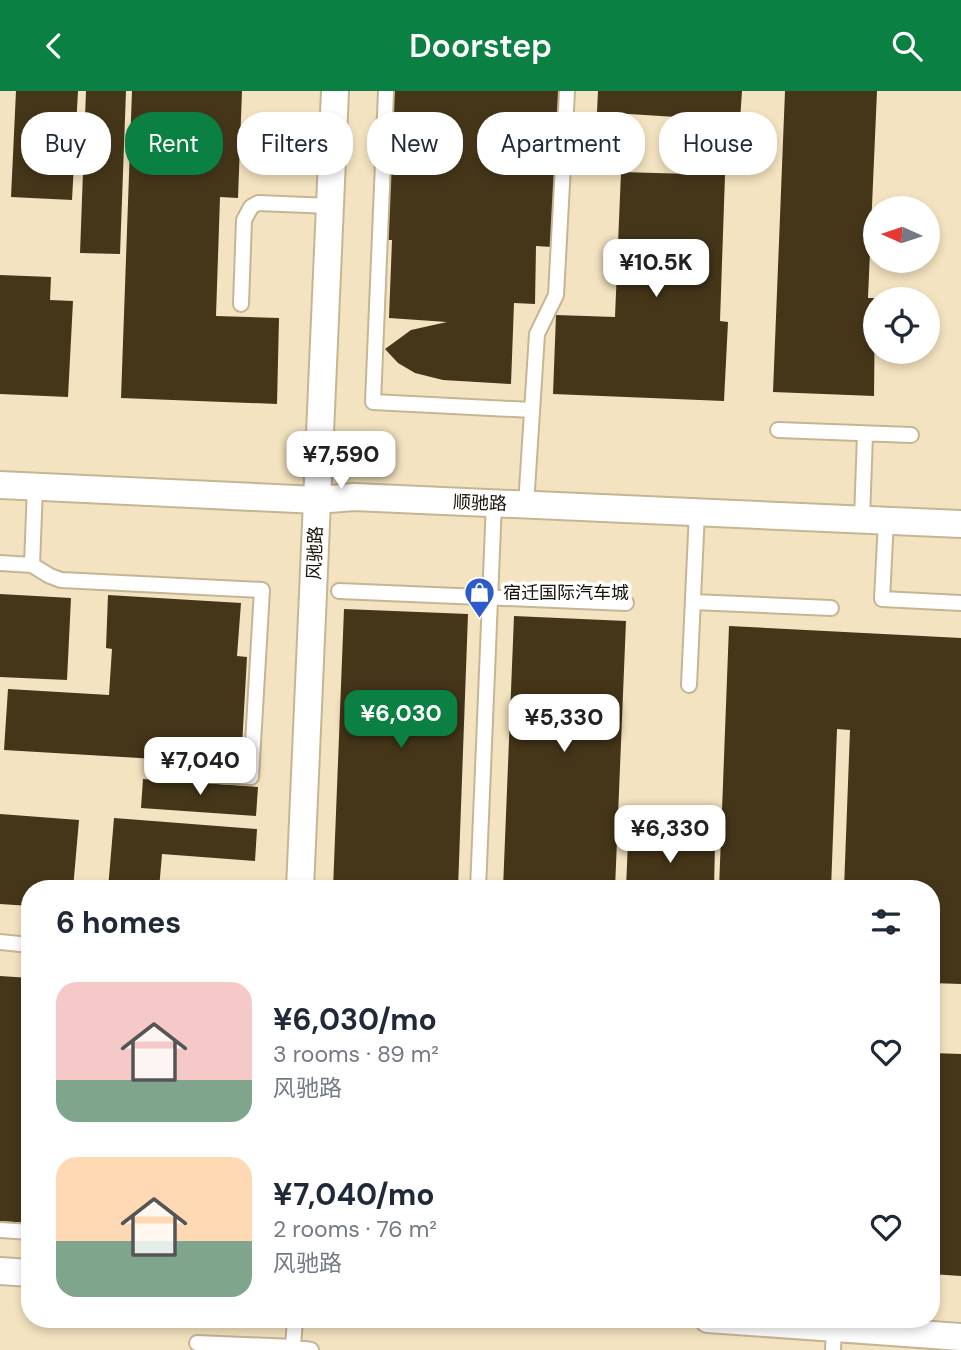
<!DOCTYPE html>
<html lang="en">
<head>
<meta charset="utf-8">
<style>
  :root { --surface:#fff; --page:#f2f2f3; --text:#1f2937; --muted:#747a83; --accent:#0b8043 }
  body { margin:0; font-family:"DM Sans","Noto Sans SC",sans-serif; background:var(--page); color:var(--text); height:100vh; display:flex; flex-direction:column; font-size:26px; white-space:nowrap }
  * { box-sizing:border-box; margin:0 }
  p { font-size:23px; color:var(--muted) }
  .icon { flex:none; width:38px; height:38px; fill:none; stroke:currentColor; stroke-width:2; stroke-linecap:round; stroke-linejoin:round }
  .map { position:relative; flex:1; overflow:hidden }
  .panel { position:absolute; left:21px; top:789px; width:919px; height:448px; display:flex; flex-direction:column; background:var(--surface); border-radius:28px; box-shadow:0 4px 10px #0003 }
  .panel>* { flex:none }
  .guide { position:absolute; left:21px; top:21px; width:920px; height:63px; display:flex; gap:14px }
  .needle { width:46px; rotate:273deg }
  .controls { position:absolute; left:863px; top:105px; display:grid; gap:14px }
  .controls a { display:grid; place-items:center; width:77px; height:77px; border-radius:50%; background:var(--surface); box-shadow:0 4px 10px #0003; font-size:35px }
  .price { position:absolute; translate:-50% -60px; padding:0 16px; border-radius:14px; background:#fff; color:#222; font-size:23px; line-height:46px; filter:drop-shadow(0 2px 4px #0008) }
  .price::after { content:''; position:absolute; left:50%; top:42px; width:21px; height:16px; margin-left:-10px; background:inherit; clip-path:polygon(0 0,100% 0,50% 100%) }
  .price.on { background:var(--accent); color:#fff }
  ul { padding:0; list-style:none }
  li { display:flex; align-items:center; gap:21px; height:175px; padding:0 35px }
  li span { display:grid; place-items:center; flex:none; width:196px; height:140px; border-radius:21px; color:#555 }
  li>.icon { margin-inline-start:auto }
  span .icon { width:84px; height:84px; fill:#fffc; stroke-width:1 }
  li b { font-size:30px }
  h2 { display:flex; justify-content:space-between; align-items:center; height:84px; padding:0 35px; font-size:30px }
  .pill { padding:0 24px; border-radius:28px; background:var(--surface); box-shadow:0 4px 10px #0003; font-size:24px; line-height:63px }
  .pill.on { background:var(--accent); color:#fff }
  header { display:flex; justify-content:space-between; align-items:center; height:91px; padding:0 35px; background:var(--accent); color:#fff; font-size:32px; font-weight:600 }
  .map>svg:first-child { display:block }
  .building { fill:#453619 }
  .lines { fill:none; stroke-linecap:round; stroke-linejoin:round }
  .lane-casing { stroke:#c6b594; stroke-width:18 }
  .street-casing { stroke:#c6b594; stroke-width:30 }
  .lane { stroke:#fff; stroke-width:14 }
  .street { stroke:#fff; stroke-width:26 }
  .labels { text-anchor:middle; stroke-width:7; stroke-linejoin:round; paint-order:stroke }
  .street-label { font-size:18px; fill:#181206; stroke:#fff }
  .poi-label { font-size:18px; fill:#181206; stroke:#fff; text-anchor:start }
</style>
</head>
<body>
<header><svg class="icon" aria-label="back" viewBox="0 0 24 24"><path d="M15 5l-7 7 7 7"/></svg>Doorstep<svg class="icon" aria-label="search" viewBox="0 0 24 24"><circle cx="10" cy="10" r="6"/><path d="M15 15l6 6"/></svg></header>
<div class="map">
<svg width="961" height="1259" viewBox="0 0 961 1259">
  <rect width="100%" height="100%" fill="#f4e3c0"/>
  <path class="building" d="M16,0H78L72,109L11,106Z
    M86,0H126L120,163L80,162Z
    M132,0H242L238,107L220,106L216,225L279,227L277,313L121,307Z
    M394,0H559L552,156L536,155L535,213L514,212L511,293L443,289L415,282L398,272L385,258L411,239L447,231L389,227L392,149H388Z
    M598,0H742L740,30L597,21Z
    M785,0H877L868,207H875L874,305L773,301Z
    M621,81L725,84L720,230L728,231L724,310L553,303L556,224L615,226Z
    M0,184L51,186L50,209L73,210L68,306L0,303Z
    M0,503L71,507L67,589L0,586Z
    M108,504L241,512L237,565L247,566L241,673L4,659L8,598L109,604L112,558L106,557Z
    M344,518L468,523L458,798H333Z
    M514,525L626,530L615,798H503Z
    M729,535L961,547V893L931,892V798H844L850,639L837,638L831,798H719Z
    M143,688L258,696L256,725L141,717Z
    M0,723L79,729L73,798H30V815L0,813Z
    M114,727L257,738L255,770L162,763L159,798H108Z
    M628,749L715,752L714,798H626Z
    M0,885L30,887V1132L0,1130Z
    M931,962L961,963V1185L931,1183Z"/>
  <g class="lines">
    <defs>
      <path id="lane" d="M386,0L373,311L532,319
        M241,213L244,129L251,116L258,112L330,115
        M778,339L911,344
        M526,414L537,243L556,204L567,0
        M862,428L865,343
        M886,429L882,508L961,512
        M0,472L32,474L35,396
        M32,474L50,485L61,489L262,499L251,686L169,681
        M339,500L626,512
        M693,511L831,517
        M689,594L697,421
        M478,798L494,412
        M0,851L30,854
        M0,1139L30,1141
        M197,1252L293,1256L311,1259
        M293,1256L295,1228
        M833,1259L834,1237"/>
      <path id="street" d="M0,394L317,409L354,406L961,433
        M300,798L335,0
        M0,1180L30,1182
        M708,1228L961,1246"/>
    </defs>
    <use href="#lane" class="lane-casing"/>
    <use href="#street" class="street-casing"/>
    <use href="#lane" class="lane"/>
    <use href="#street" class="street"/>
  </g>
  <defs>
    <symbol id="shop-pin" viewBox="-11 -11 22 30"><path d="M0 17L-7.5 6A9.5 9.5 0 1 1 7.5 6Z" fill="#2d5bca" stroke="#fff"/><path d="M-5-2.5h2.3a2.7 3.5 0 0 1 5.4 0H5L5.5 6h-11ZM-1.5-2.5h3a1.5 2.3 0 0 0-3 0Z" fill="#fff"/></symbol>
  </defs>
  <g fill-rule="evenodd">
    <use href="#shop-pin" x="462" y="484" width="35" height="47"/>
  </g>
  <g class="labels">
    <g class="street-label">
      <text transform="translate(480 412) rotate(2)" y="6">顺驰路</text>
      <text transform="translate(315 462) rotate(-88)" y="6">风驰路</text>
    </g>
    <g class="poi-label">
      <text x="503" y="508">宿迁国际汽车城</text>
    </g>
  </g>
</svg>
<div class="controls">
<a><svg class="needle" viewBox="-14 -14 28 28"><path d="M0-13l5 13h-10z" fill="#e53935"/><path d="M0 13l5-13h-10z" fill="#747a83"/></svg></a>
<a><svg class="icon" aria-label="locate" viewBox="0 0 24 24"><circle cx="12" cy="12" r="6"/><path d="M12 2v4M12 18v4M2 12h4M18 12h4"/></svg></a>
</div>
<b class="price" style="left:656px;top:208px">¥10.5K</b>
<b class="price" style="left:341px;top:400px">¥7,590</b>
<b class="price on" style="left:401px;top:659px">¥6,030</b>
<b class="price" style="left:564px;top:663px">¥5,330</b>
<b class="price" style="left:200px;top:706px">¥7,040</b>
<b class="price" style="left:670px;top:774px">¥6,330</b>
<div class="guide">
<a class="pill">Buy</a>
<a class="pill on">Rent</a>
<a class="pill">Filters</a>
<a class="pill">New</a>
<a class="pill">Apartment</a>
<a class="pill">House</a>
</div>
<section class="panel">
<h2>6 homes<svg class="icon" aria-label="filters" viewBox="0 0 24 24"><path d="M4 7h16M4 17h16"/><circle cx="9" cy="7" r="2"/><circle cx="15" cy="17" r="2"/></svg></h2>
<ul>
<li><span style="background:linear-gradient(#f6c9c9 70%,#7fa58c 0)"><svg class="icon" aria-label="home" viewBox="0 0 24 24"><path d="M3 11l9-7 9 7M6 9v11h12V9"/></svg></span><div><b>¥6,030/mo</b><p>3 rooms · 89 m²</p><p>风驰路</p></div><svg class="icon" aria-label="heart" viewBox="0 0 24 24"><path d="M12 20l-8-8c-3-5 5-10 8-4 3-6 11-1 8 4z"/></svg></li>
<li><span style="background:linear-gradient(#ffd9b3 60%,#7fa58c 0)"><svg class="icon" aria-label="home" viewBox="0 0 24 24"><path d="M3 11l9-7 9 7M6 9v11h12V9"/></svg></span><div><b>¥7,040/mo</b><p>2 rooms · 76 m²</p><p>风驰路</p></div><svg class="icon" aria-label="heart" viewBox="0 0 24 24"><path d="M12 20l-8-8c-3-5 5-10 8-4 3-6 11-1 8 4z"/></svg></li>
</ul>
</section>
</div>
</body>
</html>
